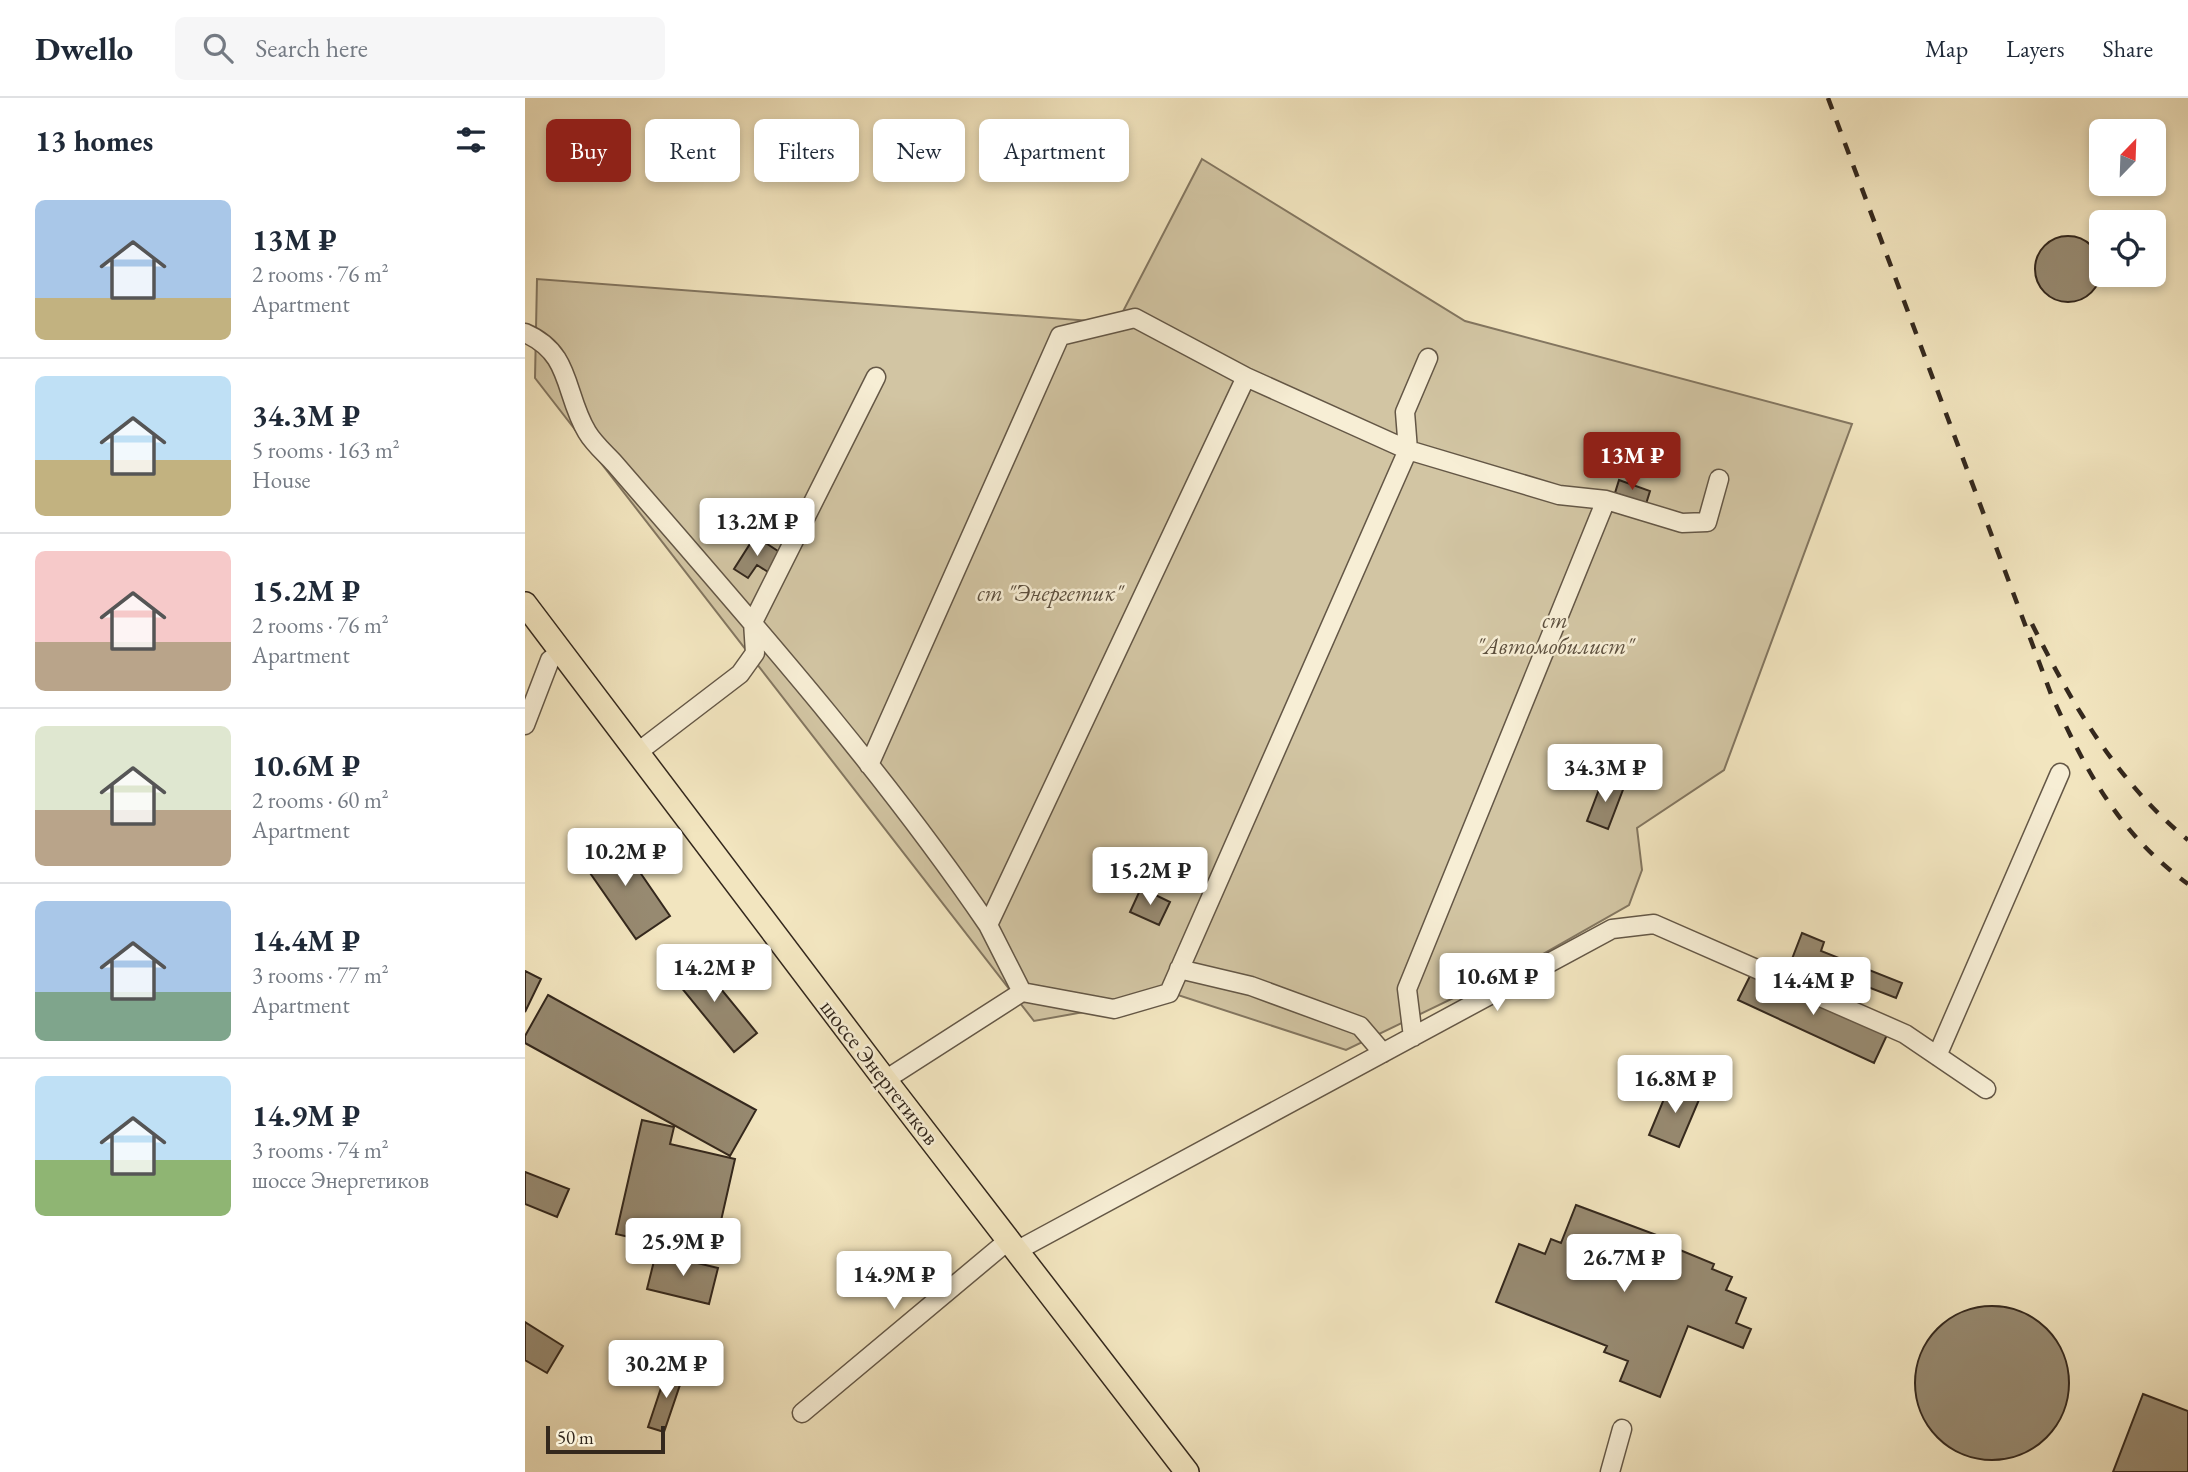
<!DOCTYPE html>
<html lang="en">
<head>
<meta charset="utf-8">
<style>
  :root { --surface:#fff; --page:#f6f6f7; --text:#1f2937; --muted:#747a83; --line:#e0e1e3; --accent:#8f2418 }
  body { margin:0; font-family:"EB Garamond",serif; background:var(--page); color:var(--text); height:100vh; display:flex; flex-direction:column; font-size:26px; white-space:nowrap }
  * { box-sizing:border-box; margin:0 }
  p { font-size:23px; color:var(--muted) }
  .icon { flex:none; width:38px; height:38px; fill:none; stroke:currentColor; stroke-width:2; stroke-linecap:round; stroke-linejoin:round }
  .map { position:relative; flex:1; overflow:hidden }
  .details { display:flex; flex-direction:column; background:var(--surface); width:525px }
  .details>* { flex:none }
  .guide { position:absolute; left:21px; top:21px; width:665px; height:63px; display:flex; gap:14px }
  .needle { width:46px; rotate:23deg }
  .tools { position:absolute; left:1564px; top:21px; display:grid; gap:14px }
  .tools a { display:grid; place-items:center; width:77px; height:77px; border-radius:10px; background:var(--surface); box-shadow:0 4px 10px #0003; font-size:35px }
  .scale { position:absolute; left:21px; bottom:18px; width:119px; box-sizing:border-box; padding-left:7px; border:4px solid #34281d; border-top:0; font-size:19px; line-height:24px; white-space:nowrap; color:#34281d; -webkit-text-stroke:5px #f7eed5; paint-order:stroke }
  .price { position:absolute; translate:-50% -60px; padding:0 16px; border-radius:7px; background:#fff; color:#222; font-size:23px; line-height:46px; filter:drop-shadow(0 2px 4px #0008) }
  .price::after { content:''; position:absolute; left:50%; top:42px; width:21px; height:16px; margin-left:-10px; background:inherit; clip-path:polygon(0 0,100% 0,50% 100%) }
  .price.active { background:var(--accent); color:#fff }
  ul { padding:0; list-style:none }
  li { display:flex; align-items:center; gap:21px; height:175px; padding:0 35px }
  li+li { border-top:2px solid var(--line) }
  li span { display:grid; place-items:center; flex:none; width:196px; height:140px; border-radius:10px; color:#555 }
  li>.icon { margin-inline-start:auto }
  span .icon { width:84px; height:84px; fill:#fffc; stroke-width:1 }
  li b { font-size:30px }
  h2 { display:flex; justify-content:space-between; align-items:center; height:84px; padding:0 35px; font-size:30px }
  .pill { padding:0 24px; border-radius:10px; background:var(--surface); box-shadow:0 4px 10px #0003; font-size:24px; line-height:63px }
  .pill.active { background:var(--accent); color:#fff }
  header { display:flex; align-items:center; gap:42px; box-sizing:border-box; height:98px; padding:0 35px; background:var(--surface); border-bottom:2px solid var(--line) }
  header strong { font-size:33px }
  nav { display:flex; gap:38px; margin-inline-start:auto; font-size:24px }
  .search { width:490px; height:63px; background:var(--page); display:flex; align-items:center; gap:18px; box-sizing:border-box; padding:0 24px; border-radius:10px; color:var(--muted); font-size:26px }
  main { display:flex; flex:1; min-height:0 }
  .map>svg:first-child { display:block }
  .green { fill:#d2c5a3; stroke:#837660; stroke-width:2 }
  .building { fill:#978a71; stroke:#34281d; stroke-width:2 }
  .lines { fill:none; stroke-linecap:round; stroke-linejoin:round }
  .minor-casing { stroke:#645746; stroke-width:21 }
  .major-casing { stroke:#34281d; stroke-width:26 }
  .minor { stroke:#f7eed5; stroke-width:18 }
  .major { stroke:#f2e5bf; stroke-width:23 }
  .rail { stroke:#34281d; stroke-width:4.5; stroke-dasharray:12 12; stroke-linecap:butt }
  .labels { text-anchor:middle; stroke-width:5; stroke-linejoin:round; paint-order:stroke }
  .park-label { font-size:23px; font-style:italic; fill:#5c4f3e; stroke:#f7eed5 }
  .street-label { font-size:23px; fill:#34281d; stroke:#f7eed5 }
</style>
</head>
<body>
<header>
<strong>Dwello</strong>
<div class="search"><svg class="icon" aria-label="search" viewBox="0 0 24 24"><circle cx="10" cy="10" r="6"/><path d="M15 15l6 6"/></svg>Search here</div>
<nav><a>Map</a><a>Layers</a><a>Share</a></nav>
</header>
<main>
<section class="details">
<h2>13 homes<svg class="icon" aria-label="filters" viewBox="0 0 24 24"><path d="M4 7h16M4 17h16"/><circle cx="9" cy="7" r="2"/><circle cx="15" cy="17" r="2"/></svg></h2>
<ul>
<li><span style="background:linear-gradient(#a9c7e8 70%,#c2b280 0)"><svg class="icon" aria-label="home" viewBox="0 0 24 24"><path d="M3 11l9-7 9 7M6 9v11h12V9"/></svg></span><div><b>13M ₽</b><p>2 rooms · 76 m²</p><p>Apartment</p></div></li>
<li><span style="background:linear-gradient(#bfe0f5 60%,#c2b280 0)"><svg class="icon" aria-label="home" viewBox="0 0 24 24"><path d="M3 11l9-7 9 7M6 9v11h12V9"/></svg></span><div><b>34.3M ₽</b><p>5 rooms · 163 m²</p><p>House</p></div></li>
<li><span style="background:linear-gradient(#f6c9c9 65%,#b9a48a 0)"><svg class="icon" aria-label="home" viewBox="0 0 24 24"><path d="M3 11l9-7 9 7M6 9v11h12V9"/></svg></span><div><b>15.2M ₽</b><p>2 rooms · 76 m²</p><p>Apartment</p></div></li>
<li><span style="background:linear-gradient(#dfe7d0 60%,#b9a48a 0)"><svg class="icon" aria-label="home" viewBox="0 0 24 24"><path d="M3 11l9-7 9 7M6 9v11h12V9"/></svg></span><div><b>10.6M ₽</b><p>2 rooms · 60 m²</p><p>Apartment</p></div></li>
<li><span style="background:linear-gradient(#a9c7e8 65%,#7fa58c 0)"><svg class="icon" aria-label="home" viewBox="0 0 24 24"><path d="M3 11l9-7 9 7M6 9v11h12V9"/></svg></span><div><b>14.4M ₽</b><p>3 rooms · 77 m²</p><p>Apartment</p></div></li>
<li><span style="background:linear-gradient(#bfe0f5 60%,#8fb573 0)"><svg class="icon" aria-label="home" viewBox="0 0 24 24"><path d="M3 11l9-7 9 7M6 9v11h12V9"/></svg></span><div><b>14.9M ₽</b><p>3 rooms · 74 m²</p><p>шоссе Энергетиков</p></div></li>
</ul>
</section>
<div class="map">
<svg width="1663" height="1374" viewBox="0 0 1663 1374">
  <rect width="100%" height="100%" fill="#f2e5bf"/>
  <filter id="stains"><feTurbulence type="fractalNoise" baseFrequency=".00286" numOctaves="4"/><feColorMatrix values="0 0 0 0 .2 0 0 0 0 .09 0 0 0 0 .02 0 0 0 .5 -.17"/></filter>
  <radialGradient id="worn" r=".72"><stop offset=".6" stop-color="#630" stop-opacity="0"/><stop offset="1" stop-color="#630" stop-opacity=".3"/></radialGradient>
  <path class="green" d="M677,61L940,223L1327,326L1199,672L1112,730L1117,772L1104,807L1009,861L821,952L653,897L509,923L10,280L12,181L592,225Z"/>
  <path class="building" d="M1510 171a33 33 0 1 1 66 0a33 33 0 1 1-66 0Z
    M1094,382L1125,393L1121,406L1090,395Z
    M230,438L256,455L243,474L232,467L223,480L209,471Z
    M1078,681L1099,689L1083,731L1062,723Z
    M90,738L145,818L111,841L56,762Z
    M616,790L645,804L634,827L605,814Z
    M1277,835L1299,844L1296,853L1377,885L1371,900L1289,868L1284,882L1262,874Z
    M169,858L232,935L209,954L146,877Z
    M0,873L16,881L0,914Z
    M1227,874L1362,937L1349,965L1213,902Z
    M23,897L231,1012L205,1058L0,945V938Z
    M1146,984L1176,997L1154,1049L1124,1037Z
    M117,1022L149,1029L145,1046L210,1061L188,1158L91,1136Z
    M0,1074L44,1091L32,1119L0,1106Z
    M1051,1107L1153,1145L1150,1150L1189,1166L1187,1171L1207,1179L1201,1192L1221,1200L1211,1225L1226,1231L1218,1250L1163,1228L1135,1299L1095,1283L1103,1263L1079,1254L1082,1248L971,1204L994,1146L1020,1156L1026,1141L1036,1145Z
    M131,1155L193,1170L184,1206L122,1191Z
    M1390 1285a77 77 0 1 1 154 0a77 77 0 1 1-154 0Z
    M0,1224L38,1248L22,1275L0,1262Z
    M143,1269L159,1275L139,1334L123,1329Z
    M1618,1296L1663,1313V1374H1588Z"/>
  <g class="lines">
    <defs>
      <path id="minor" d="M0,235C47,255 39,296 62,334C69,346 81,356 90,366C219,515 352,664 463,827
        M0,627L25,562L36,554
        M113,654L215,576L230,555L228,524L351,279
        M344,667L535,238L610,220L721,279L883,352L1034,397L1081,402L1157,425L1182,424L1194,381
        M654,871L726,888L835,928L858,955
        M497,894L589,911L644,895L883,352L880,314L903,260
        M888,939L882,891L1081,402
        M1412,958L1535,675
        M360,982L497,894L463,827L721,279
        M493,1152L1087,831L1129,826L1380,936L1461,991
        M277,1315L485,1141
        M1085,1374L1097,1331"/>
      <path id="major" d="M0,506L360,982L662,1374"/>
    </defs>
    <use href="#minor" class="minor-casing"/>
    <use href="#major" class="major-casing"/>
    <use href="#minor" class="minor"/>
    <use href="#major" class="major"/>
    <path class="rail" d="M1303,0L1526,596C1561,673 1593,735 1663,786
      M1507,526C1547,606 1592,684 1663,742"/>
  </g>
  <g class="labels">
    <g class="park-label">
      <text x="525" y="503">ст "Энергетик"</text>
      <text x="1030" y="530">ст<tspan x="1030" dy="26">"Автомобилист"</tspan></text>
    </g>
    <g class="street-label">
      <text transform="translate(355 974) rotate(52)" y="8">шоссе Энергетиков</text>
    </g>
  </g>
  <rect width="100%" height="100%" filter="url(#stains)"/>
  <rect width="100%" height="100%" fill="url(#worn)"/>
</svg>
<div class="tools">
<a><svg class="needle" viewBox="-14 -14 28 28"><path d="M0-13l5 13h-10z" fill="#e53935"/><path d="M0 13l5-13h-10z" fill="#747a83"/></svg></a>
<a><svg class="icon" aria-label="locate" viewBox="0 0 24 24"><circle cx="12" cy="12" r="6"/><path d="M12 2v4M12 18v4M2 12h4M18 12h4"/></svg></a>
</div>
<div class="scale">50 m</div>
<b class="price active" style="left:1107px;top:394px">13M ₽</b>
<b class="price" style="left:232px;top:460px">13.2M ₽</b>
<b class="price" style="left:1080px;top:706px">34.3M ₽</b>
<b class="price" style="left:100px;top:790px">10.2M ₽</b>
<b class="price" style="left:625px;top:809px">15.2M ₽</b>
<b class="price" style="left:189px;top:906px">14.2M ₽</b>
<b class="price" style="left:972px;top:915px">10.6M ₽</b>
<b class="price" style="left:1288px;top:919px">14.4M ₽</b>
<b class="price" style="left:1150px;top:1017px">16.8M ₽</b>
<b class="price" style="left:158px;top:1180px">25.9M ₽</b>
<b class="price" style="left:1099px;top:1196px">26.7M ₽</b>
<b class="price" style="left:369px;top:1213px">14.9M ₽</b>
<b class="price" style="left:141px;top:1302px">30.2M ₽</b>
<div class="guide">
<a class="pill active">Buy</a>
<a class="pill">Rent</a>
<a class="pill">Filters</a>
<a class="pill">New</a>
<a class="pill">Apartment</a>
</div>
</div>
</main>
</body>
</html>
